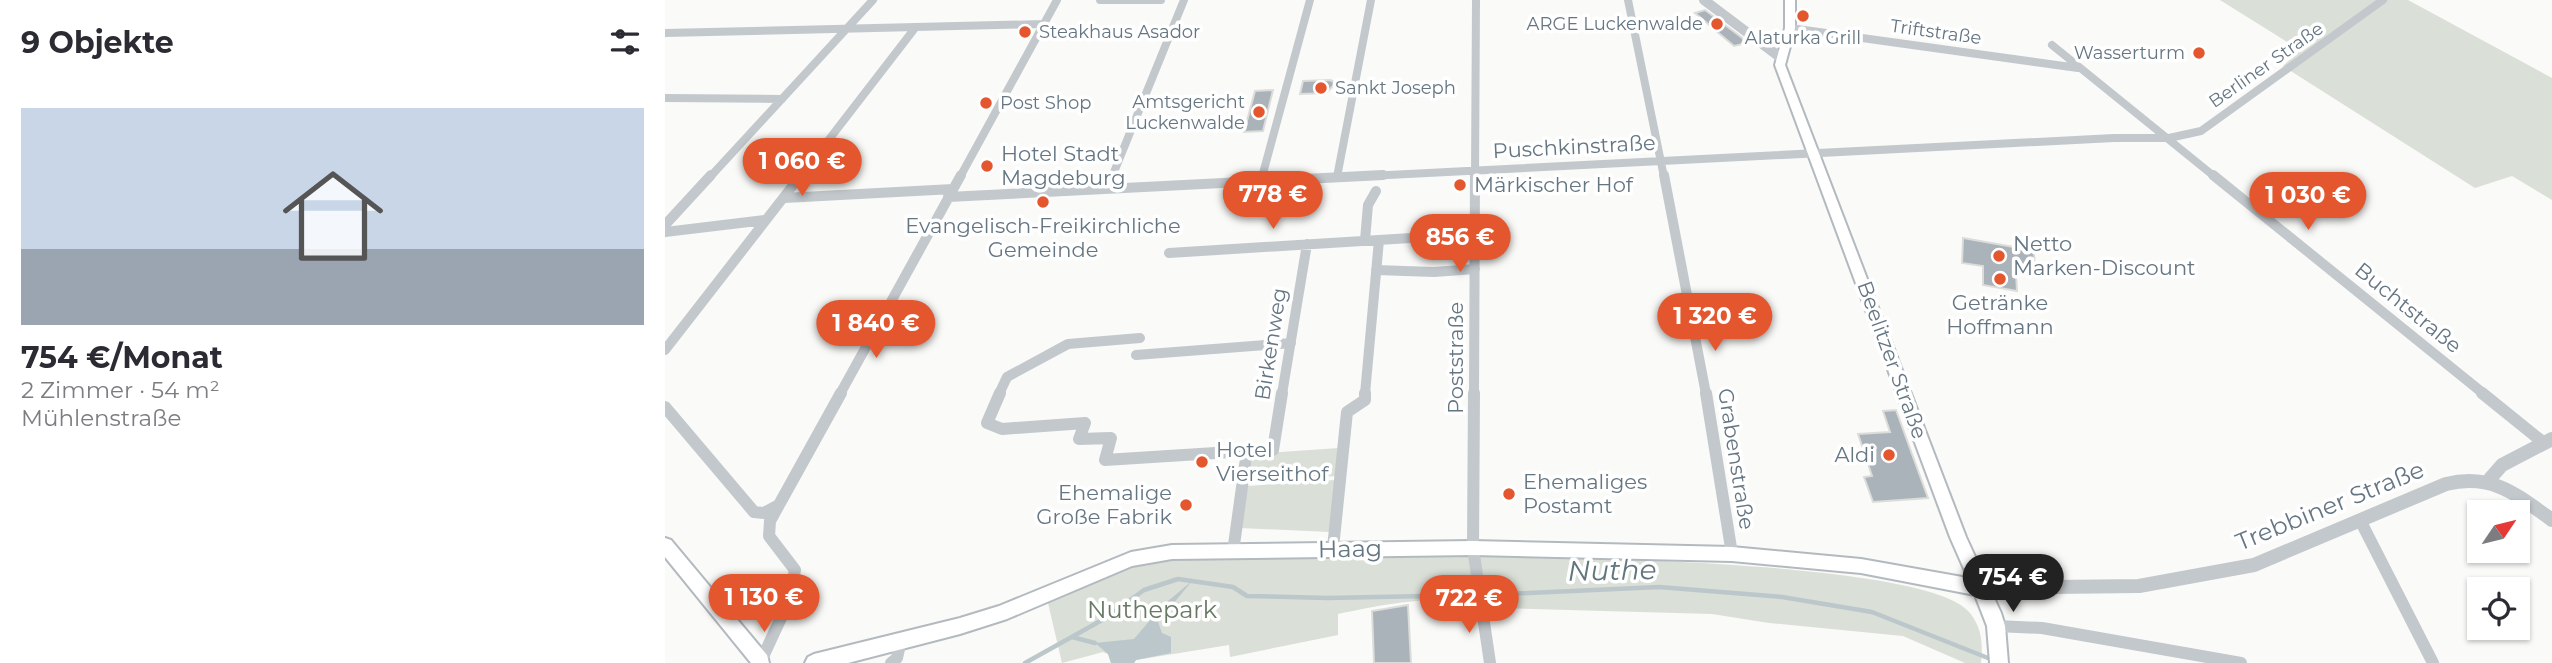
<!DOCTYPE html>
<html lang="de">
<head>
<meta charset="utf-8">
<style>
  :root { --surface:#fff; --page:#f2f2f3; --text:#2b2b33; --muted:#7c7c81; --line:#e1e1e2; --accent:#e4572e }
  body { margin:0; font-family:Montserrat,sans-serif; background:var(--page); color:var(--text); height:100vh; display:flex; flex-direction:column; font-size:26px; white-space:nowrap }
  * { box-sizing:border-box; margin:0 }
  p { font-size:23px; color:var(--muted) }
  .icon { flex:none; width:38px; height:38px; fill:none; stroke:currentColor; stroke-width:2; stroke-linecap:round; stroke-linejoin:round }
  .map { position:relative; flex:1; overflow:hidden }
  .panel { display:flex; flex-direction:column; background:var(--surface); width:665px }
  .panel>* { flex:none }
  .needle { width:46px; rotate:55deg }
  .tools { position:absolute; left:1802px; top:500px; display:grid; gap:14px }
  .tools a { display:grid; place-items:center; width:63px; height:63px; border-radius:0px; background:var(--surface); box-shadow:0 2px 5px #0004; font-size:35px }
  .price { position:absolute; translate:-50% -60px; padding:0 16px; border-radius:24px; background:var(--accent); color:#fff; font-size:23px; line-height:46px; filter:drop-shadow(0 2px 4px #0008) }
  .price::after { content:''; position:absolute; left:50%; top:42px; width:21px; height:16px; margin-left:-10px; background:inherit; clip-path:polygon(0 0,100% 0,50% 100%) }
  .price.selected { background:#222; color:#fff }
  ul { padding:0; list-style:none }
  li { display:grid; align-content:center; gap:14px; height:371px; padding:0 21px }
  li+li { border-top:2px solid var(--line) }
  li span { display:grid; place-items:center; height:217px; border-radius:0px; color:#555 }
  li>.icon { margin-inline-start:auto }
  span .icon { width:126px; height:126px; fill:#fffc; stroke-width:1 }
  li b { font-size:30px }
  h2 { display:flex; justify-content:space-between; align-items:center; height:84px; padding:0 21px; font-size:30px }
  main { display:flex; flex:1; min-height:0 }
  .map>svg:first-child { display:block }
  .green { fill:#dadfd7 }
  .water { fill:#bbc7cb }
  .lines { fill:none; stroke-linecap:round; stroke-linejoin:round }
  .stream { stroke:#bbc7cb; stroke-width:4.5 }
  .building { fill:#aab3b9; stroke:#dcdcda; stroke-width:2 }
  .secondary-casing { stroke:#b3babf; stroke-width:4 }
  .minor-far2 { stroke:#c3c8cc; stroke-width:8 }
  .minor-far1 { stroke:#c3c8cc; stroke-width:10 }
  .minor { stroke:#c3c8cc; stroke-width:12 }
  .tertiary-far1 { stroke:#c3c8cc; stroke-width:10 }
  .tertiary { stroke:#c3c8cc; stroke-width:14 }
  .secondary { fill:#fff; fill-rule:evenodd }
  .poi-dot { fill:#e4572e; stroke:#fff; stroke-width:2.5 }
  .labels { text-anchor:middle; stroke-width:7; stroke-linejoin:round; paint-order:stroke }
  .far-poi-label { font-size:18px; fill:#657683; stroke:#fff; text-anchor:end }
  .far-street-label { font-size:18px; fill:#657683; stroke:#fff }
  .street-label { font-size:21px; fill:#657683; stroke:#fff }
  .poi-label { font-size:21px; fill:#657683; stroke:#fff; text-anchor:start }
  .near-street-label { font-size:24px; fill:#657683; stroke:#fff }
  .near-park-label { font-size:24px; fill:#687a64; stroke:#fff }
  .near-water-label { font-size:28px; font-style:italic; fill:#60757c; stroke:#fff }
</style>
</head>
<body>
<main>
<section class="panel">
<h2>9 Objekte<svg class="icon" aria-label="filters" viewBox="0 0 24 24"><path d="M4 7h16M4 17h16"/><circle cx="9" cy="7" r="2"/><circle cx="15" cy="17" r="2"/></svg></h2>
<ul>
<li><span style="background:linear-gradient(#c9d6e8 65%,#9aa5b1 0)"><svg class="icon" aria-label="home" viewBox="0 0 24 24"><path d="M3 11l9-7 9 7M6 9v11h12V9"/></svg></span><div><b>754 €/Monat</b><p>2 Zimmer · 54 m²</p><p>Mühlenstraße</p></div></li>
</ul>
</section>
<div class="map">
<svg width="1887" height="663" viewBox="0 0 1887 663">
  <rect width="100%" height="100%" fill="#fafaf8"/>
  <path class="green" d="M1555,0H1743L1887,78V200L1847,176L1810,188L1618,66L1635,50Z
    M674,448L671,476L583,482L588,454Z
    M670,480L665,532L575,528L583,486Z
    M670,554C765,556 1259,552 1305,613C1317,628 1318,645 1316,663H1300L1238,636L1104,623L1047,614L830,608C790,590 715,605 673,614V635L565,657L564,645L471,660L469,663H446L443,654L438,652L397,663L383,603L469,566L515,559H588Z"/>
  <path class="water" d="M527,581L493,622L497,633L506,637V653L471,660L469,663H446L443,654L430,643L469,639L497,606Z"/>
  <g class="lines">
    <path class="stream" d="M819,595L994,587L1117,597L1207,612L1328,660
      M407,637L430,643
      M360,663L439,619L479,590L513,579L568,587L582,596L663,598L811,595"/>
  </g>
  <path class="building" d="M1040,10L1076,37L1082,43L1069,46L1030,13Z
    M665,80L671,83L661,93L635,94L638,81Z
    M608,90L598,131L579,132L590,91Z
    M1298,238L1349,247V242L1364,245V249L1369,250L1370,275L1351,272L1352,291L1318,285V266L1297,263Z
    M1231,410L1263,498L1208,502L1199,477L1207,476L1193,434L1225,432L1218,411Z
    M743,605L746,663H709L707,611Z"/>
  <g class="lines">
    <defs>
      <path id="secondary" d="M1120,0H1130V28L1120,65L1301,537L1336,613L1340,626L1343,663H1325L1322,626L1310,595L1196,573L1067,561L808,555L507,559L467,566L342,619L295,634L183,663H140L143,657L149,654L295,618L334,606L466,552L507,545L808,541L1067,547L1196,559L1303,578L1285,537L1110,65L1120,28Z
        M0,538L6,540L102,655L104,663H86L0,557Z"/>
    </defs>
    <use href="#secondary" class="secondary-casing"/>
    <path class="minor-far2" d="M435,0H496
      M963,0L999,177
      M1125,28L1413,68
      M0,33L378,24
      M1387,45L1550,177
      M0,98L117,99
      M45,177L208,0
      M135,177L250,28
      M295,177L392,0
      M447,177L519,0
      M597,177L645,0
      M672,177L706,0
      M684,177L1449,138H1504L1536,131L1718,0
      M810,177L811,0"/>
    <path class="minor-far1" d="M999,175L1041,394
      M1548,175L1819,394
      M596,181L598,175
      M442,189L448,175
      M283,197L718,175
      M119,198L288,189
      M0,225L46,175
      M0,232L100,220
      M700,240L703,205L711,191
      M504,253L810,234
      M711,270L769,272L810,269
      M0,350L136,175
      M471,355L626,343
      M175,394L296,175
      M334,394L342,377L403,344L475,338
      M617,394L642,244
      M700,394L714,240
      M809,394L810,175"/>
    <path class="minor" d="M335,393L322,423L337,429L420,423L414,439L446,438L440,460L582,451L568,552
      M809,393L808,548L825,663
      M1041,393L1067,554
      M1817,393L1879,443
      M0,407L89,512L99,513L112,506
      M608,450L617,393
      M1695,520L1768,663
      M668,548L682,412L700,400V393
      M1331,626L1377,628L1576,663
      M96,661L122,605L130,570L104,536L105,521L176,393
      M226,663L232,658L236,640"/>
    <path class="tertiary-far1" d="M1039,0L1116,58"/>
    <path class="tertiary" d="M1823,481L1837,465L1887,439
      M1315,588L1474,586L1589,565L1781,484C1827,473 1851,494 1887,520"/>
    <use href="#secondary" class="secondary"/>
  </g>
  <g class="poi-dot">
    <circle cx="1138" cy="16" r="7"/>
    <circle cx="1052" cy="24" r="7"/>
    <circle cx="360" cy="32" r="7"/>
    <circle cx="1534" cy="53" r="7"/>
    <circle cx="656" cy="88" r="7"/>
    <circle cx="321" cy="103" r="7"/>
    <circle cx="594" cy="112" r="7"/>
    <circle cx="322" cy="166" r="7"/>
    <circle cx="795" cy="185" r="7"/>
    <circle cx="378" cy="202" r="7"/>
    <circle cx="1334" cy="256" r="7"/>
    <circle cx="1335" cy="279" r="7"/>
    <circle cx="1224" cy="455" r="7"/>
    <circle cx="537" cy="462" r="7"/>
    <circle cx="844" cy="494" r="7"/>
    <circle cx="521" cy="505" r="7"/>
  </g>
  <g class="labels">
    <g class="far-poi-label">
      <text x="1038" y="30">ARGE Luckenwalde</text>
      <text x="374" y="38" text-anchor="start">Steakhaus Asador</text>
      <text x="1138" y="44" text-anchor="middle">Alaturka Grill</text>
      <text x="1520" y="59">Wasserturm</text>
      <text x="670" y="94" text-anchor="start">Sankt Joseph</text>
      <text x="580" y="108">Amtsgericht<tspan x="580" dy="21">Luckenwalde</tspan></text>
      <text x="335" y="109" text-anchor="start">Post Shop</text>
    </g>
    <g class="far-street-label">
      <text transform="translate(1271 32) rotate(8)" y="6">Triftstraße</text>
      <text transform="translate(1601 65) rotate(-35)" y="6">Berliner Straße</text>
    </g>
    <g class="street-label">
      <text transform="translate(909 147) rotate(-3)" y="7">Puschkinstraße</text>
      <text transform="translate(1743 308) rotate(39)" y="7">Buchtstraße</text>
      <text transform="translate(606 344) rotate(-81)" y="7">Birkenweg</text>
      <text transform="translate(791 358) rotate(-90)" y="7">Poststraße</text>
      <text transform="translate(1227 360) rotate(70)" y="7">Beelitzer Straße</text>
      <text transform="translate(1071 459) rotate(81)" y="7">Grabenstraße</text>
    </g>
    <g class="poi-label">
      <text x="336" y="161">Hotel Stadt<tspan x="336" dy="24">Magdeburg</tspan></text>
      <text x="809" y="192">Märkischer Hof</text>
      <text x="378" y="233" text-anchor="middle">Evangelisch-Freikirchliche<tspan x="378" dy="24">Gemeinde</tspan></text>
      <text x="1348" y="251">Netto<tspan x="1348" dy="24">Marken-Discount</tspan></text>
      <text x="1335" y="310" text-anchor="middle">Getränke<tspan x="1335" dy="24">Hoffmann</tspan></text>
      <text x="551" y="457">Hotel<tspan x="551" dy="24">Vierseithof</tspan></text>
      <text x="1210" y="462" text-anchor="end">Aldi</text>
      <text x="858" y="489">Ehemaliges<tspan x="858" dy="24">Postamt</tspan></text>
      <text x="507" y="500" text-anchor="end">Ehemalige<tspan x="507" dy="24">Große Fabrik</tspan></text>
    </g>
    <g class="near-street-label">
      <text transform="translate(1665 506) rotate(-22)" y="8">Trebbiner Straße</text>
      <text transform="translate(685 549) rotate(-1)" y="8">Haag</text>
    </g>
    <g class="near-park-label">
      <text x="487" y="618">Nuthepark</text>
    </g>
    <g class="near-water-label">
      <text transform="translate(947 570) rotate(-1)" y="10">Nuthe</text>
    </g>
  </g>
</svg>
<div class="tools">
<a><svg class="needle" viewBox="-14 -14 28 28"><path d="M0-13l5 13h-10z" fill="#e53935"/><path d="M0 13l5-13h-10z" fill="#7c7c81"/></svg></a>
<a><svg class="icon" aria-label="locate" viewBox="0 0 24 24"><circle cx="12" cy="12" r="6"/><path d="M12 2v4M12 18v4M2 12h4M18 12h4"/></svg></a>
</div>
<b class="price" style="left:137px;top:198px">1 060 €</b>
<b class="price" style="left:608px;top:231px">778 €</b>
<b class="price" style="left:1643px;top:232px">1 030 €</b>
<b class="price" style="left:795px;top:274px">856 €</b>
<b class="price" style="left:1050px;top:353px">1 320 €</b>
<b class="price" style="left:211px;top:360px">1 840 €</b>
<b class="price selected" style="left:1348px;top:614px">754 €</b>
<b class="price" style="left:99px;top:634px">1 130 €</b>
<b class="price" style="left:804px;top:635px">722 €</b>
</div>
</main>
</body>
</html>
